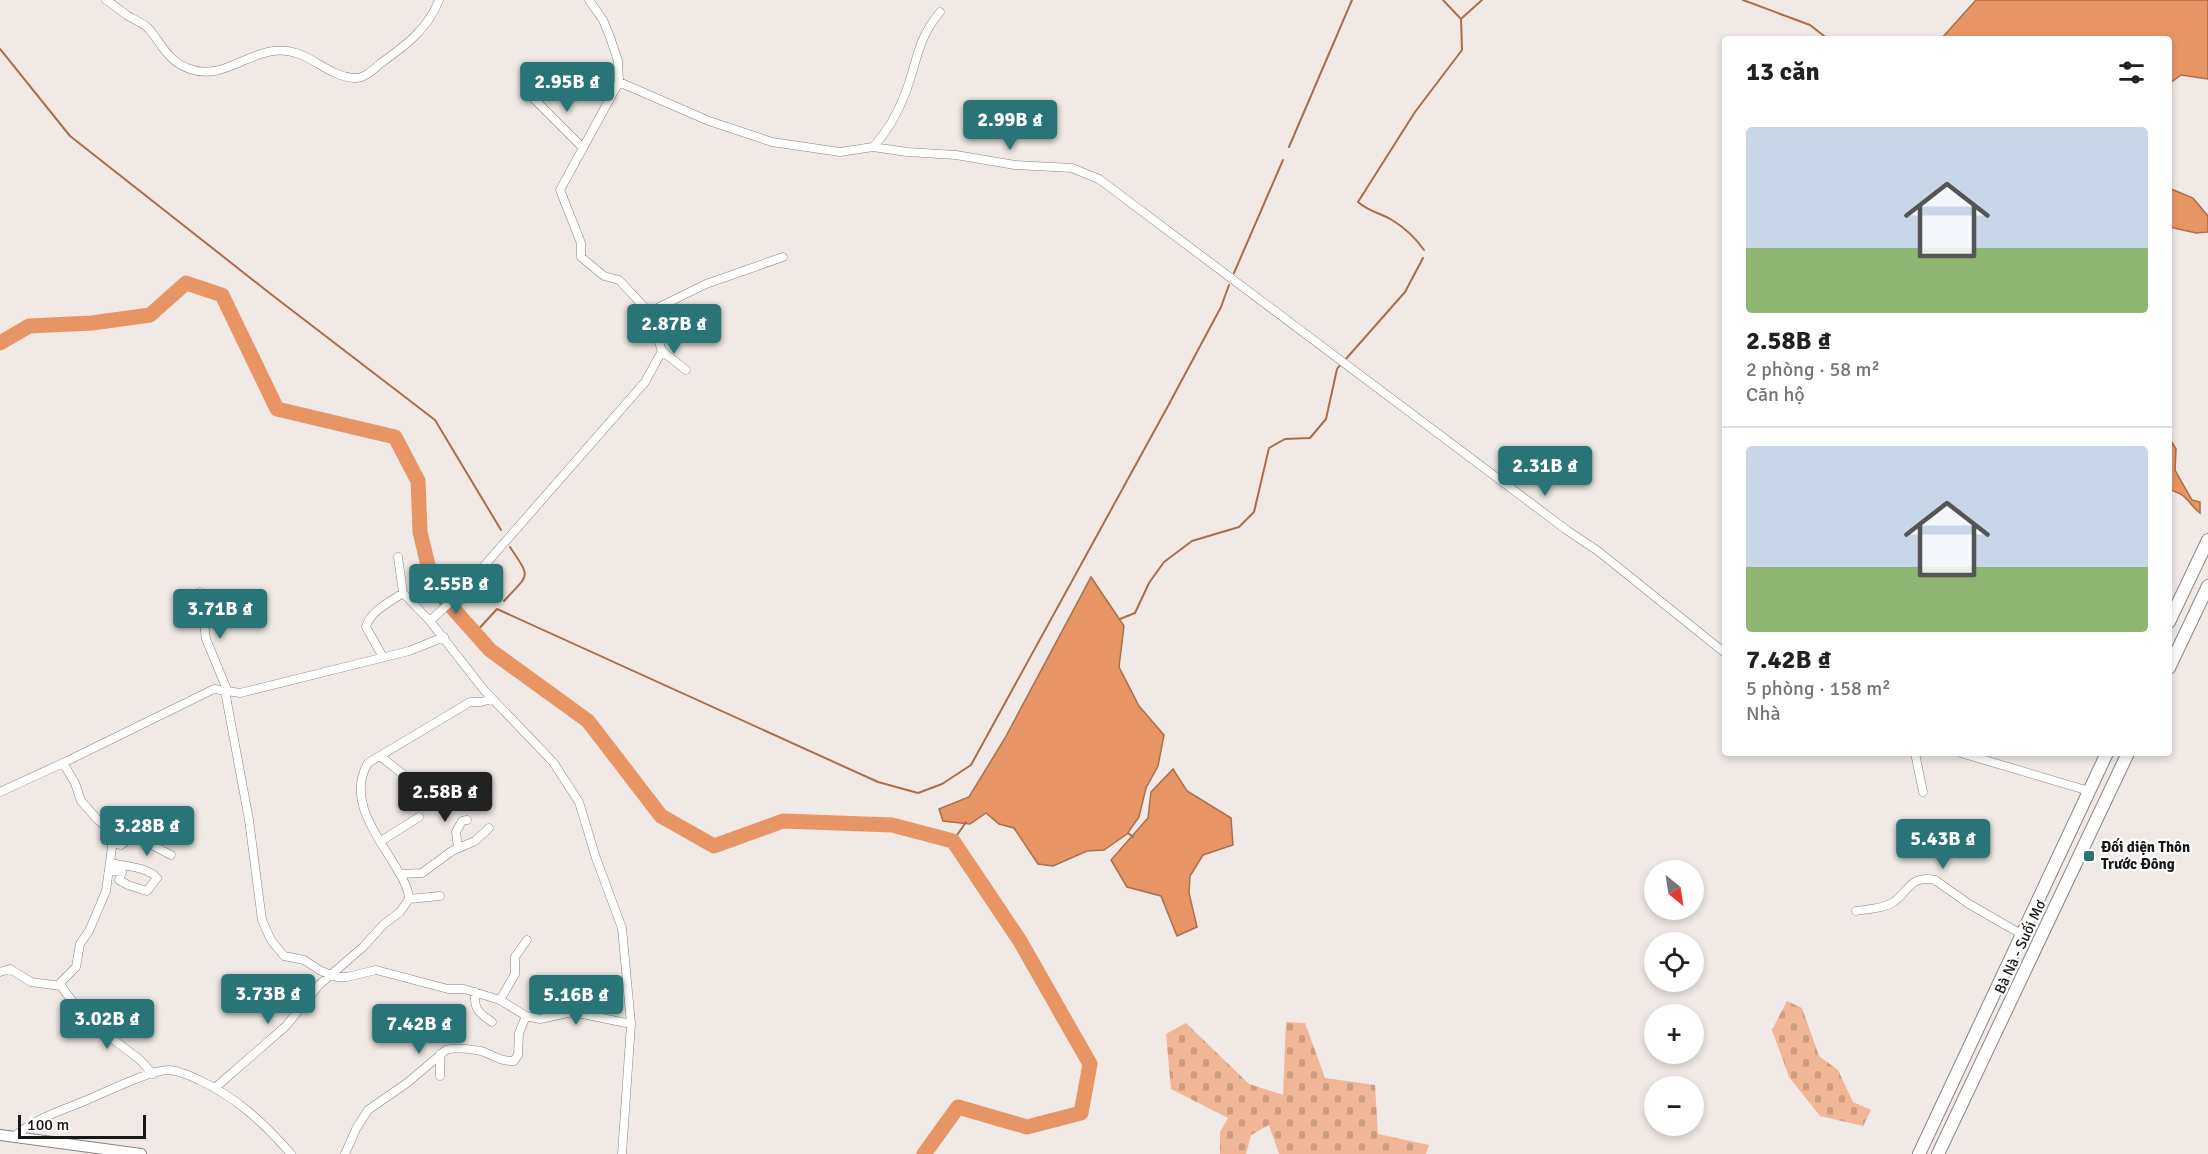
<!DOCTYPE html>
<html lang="vi">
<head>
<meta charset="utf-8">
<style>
  :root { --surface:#fff; --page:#f6f6f6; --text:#202124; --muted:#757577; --line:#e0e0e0; --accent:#297477 }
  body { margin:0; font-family:Signika,sans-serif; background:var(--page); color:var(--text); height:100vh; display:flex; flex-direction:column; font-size:22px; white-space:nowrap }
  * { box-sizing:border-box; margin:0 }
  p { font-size:20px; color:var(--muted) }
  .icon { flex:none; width:33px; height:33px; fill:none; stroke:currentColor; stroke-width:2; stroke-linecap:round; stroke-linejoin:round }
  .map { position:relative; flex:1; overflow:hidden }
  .sheet { position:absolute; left:1722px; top:36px; width:450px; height:720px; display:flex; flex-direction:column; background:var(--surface); border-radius:6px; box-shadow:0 3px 9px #0003 }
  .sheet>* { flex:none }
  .needle { width:39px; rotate:150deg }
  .controls { position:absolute; left:1644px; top:860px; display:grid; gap:12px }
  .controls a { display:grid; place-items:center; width:60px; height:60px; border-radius:50%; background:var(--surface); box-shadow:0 3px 9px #0003; font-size:30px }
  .scale { position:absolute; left:18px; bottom:15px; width:128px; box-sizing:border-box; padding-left:6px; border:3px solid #191716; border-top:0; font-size:16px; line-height:21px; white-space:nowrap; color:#191716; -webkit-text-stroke:4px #fff; paint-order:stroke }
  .price { position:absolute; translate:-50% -51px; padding:0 14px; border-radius:6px; background:var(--accent); color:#fff; font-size:20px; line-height:39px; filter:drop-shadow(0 2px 3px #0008) }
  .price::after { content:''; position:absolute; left:50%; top:36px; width:18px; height:14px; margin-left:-9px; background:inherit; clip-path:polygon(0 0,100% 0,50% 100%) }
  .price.active { background:#222; color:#fff }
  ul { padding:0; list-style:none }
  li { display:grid; align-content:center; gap:12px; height:318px; padding:0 24px }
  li+li { border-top:2px solid var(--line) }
  li span { display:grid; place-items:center; height:186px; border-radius:6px; color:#555 }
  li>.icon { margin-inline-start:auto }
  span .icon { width:108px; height:108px; fill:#fffc; stroke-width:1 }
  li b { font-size:26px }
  h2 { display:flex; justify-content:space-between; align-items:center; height:72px; padding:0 24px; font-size:26px }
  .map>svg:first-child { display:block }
  .cemetery { fill:url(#cemetery-stones) }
  .water { fill:#e79565; stroke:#a96f4d; stroke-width:1.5 }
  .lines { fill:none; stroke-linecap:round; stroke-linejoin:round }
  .stream { stroke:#a96f4d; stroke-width:2 }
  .river { stroke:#e79565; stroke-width:15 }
  .street-casing { stroke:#8b8481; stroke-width:9 }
  .secondary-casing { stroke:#8b8481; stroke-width:12 }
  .primary-casing { stroke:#8b8481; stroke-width:14 }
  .street { stroke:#fff; stroke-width:8 }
  .secondary { stroke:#fff; stroke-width:10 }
  .primary { stroke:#fff; stroke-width:12 }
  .poi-dot { fill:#297477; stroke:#fff; stroke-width:2 }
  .labels { text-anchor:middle; stroke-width:4.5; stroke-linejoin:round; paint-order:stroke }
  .poi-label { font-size:15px; font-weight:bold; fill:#191716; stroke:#fff; text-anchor:start }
  .street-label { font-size:15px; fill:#191716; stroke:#fff }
</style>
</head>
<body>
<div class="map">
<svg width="2208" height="1154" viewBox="0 0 2208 1154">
  <defs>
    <pattern id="cemetery-stones" width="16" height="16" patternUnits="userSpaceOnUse" patternTransform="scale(1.5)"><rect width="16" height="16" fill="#f1b695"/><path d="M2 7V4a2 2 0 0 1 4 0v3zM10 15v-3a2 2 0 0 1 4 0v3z" fill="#ce9c80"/></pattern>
  </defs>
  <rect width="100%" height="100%" fill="#f0e9e5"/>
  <path class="cemetery" d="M1787,1001L1802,1008L1819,1056L1838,1070L1853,1102L1871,1110L1863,1126L1820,1116L1789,1077L1772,1030Z
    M1286,1022L1305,1023L1325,1078L1375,1085L1378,1134L1429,1145L1426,1154H1279L1269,1125L1251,1135L1246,1154H1220V1132L1228,1118L1171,1089L1166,1034L1186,1023L1249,1084L1283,1095Z"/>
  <path class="water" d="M1976,0H2208V79L2181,75L2169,84V39H1941Z
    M2169,188L2193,198L2208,216V232L2196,233L2169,227Z
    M2169,437L2176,449L2175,470L2192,500L2200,502V513C2193,508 2189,500 2182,495C2177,492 2173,492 2169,488Z
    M1091,577L1124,626L1119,667L1139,706L1164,735L1158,766L1146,788L1139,817L1127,834L1104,850L1087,851L1053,866L1038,864L1014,828L999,824L986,813L970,824L943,821L939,809L969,797L1005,738Z
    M1173,769L1187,791L1231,818L1233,845L1203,855L1190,876L1189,893L1197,927L1177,936L1161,896L1127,887L1111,860L1148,818L1151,792Z"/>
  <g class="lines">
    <path class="stream" d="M1743,0L1810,25L1828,39
      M1462,18L1482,0
      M0,49L70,136L272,295L435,420L501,530
      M1289,147L1352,0
      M1424,250C1415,237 1405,228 1392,220C1379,212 1371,213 1358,202L1415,112L1462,50L1461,19L1443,0
      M1234,273L1283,160
      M1345,360L1405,292L1423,258
      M504,601C529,573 532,580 510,547
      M497,609L878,782L918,793L942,784L971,765L1168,406L1221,307L1229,285
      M1120,619L1135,613L1149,583L1164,562L1192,541L1239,527L1254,512L1269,448L1285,439L1310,438L1326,419L1337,369L1341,364
      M475,633L497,609
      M1128,833L1133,837
      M953,841L966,822"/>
    <path class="river" d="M0,343L29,326L92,323L150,315L186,283L222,295L277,409L395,437L418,481L420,532L433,586L490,650L588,721L661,816L714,846L783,821L892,825L953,841L1020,941L1090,1064L1081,1113L1027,1127L958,1107L924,1154"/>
    <defs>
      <path id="street" d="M106,0C114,5 121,11 128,16C135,20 143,23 148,28C162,44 167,61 190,69C220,80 244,55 273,51C307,46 324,76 354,78C364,79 374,69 381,63C405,46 428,29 439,0
        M589,0L603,20L610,37L618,61L619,82L560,190L581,243V257L604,276L619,280L649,312L662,351L645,382L463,590L430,621L484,690L553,762L579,802L596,858L622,928L631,1024L622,1154
        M619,82L709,121L772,142L840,152L873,147L907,152L956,155L1015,165L1072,168L1099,179L1568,531L1598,551L1725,653
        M532,97L583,148
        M873,147C888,131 897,115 905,94C918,61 916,41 940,12
        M649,312L706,284L783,257
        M662,351L686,370
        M398,557L403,593
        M200,592L206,639L228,692
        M383,657L366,627C370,611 390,602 403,593L430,621
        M225,691L249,820L262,920L271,940L284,956L304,960L321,971L337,977H347L376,970L448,989H464L500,1000L526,1016L540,1019L573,1012L631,1024
        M1915,753L1923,792
        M1961,753L2089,791
        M380,756L404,775
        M63,763L75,783L81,801L98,820L110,830L112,847L106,891L89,931L80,944L76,967L61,982V986L78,1009L98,1028L139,1059L153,1074
        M0,792L63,763L214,689L240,693L409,651L444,637
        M132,837L144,841L171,855
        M381,841L419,817
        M112,843L121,845L158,815L164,820
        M458,848L456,832L462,821L467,820
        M109,871L122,872L119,880L128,885L147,891L157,878C148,867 124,866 110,863
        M400,874L422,873L452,851L475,841L489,828
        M409,899L440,896
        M1856,911C1867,909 1882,909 1892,903C1909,893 1909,874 1935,880L1969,904L2021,934
        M0,972L10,969L31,982L61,986
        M475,992C474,1010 478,1012 492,1022
        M500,1000L515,974V957L527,940
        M440,1054V1076
        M216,1087L286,1026L319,985L363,947L384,924L400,912L409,899C409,889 402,877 397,869C379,838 346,800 368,763L470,702H481L492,699
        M14,1137C33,1119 63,1110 87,1100C106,1092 150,1070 169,1070C180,1071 189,1075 199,1080C236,1097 264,1123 291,1154
        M345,1154L356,1129L368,1110L407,1083L446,1050C455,1047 472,1049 481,1051C493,1055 501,1062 514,1061L518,1055L519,1033L526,1016"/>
      <path id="secondary" d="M0,1135L141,1154"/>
      <path id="primary" d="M2169,622L2208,540
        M2169,668L2208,586
        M1919,1154L2107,753
        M1938,1154L2128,753"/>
    </defs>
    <use href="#street" class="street-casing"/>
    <use href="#secondary" class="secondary-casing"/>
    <use href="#primary" class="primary-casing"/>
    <use href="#street" class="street"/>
    <use href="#secondary" class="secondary"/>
    <use href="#primary" class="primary"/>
  </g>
  <rect class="poi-dot" x="2083" y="850" width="12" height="12" rx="3"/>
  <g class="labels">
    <g class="poi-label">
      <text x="2101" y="852">Đối diện Thôn<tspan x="2101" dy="17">Trước Đông</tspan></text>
    </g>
    <g class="street-label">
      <text transform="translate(2020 947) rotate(-65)" y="5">Bà Nà - Suối Mơ</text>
    </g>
  </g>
</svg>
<div class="controls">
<a><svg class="needle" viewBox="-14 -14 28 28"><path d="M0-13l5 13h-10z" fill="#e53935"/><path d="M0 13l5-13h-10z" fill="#757577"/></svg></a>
<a><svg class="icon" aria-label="locate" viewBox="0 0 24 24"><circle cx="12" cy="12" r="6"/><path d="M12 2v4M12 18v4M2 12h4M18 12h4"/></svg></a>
<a>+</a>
<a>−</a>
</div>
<div class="scale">100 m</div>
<b class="price" style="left:567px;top:113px">2.95B ₫</b>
<b class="price" style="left:1010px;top:151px">2.99B ₫</b>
<b class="price" style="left:674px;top:355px">2.87B ₫</b>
<b class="price" style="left:1545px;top:497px">2.31B ₫</b>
<b class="price" style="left:456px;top:615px">2.55B ₫</b>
<b class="price" style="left:220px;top:640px">3.71B ₫</b>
<b class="price active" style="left:445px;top:823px">2.58B ₫</b>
<b class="price" style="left:147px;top:857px">3.28B ₫</b>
<b class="price" style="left:1943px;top:870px">5.43B ₫</b>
<b class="price" style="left:268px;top:1025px">3.73B ₫</b>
<b class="price" style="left:576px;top:1026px">5.16B ₫</b>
<b class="price" style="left:107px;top:1050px">3.02B ₫</b>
<b class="price" style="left:419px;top:1055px">7.42B ₫</b>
<section class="sheet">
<h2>13 căn<svg class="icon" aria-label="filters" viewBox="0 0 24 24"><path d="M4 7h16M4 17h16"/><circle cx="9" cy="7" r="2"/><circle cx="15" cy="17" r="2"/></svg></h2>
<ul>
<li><span style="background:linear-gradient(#c9d6e8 65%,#8fb573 0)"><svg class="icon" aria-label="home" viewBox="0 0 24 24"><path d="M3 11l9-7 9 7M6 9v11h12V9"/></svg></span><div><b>2.58B ₫</b><p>2 phòng · 58 m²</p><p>Căn hộ</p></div></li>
<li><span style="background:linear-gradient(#c9d6e8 65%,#8fb573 0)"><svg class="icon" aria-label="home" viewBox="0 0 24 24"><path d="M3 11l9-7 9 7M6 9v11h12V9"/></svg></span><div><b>7.42B ₫</b><p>5 phòng · 158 m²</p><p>Nhà</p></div></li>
</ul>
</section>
</div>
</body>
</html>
